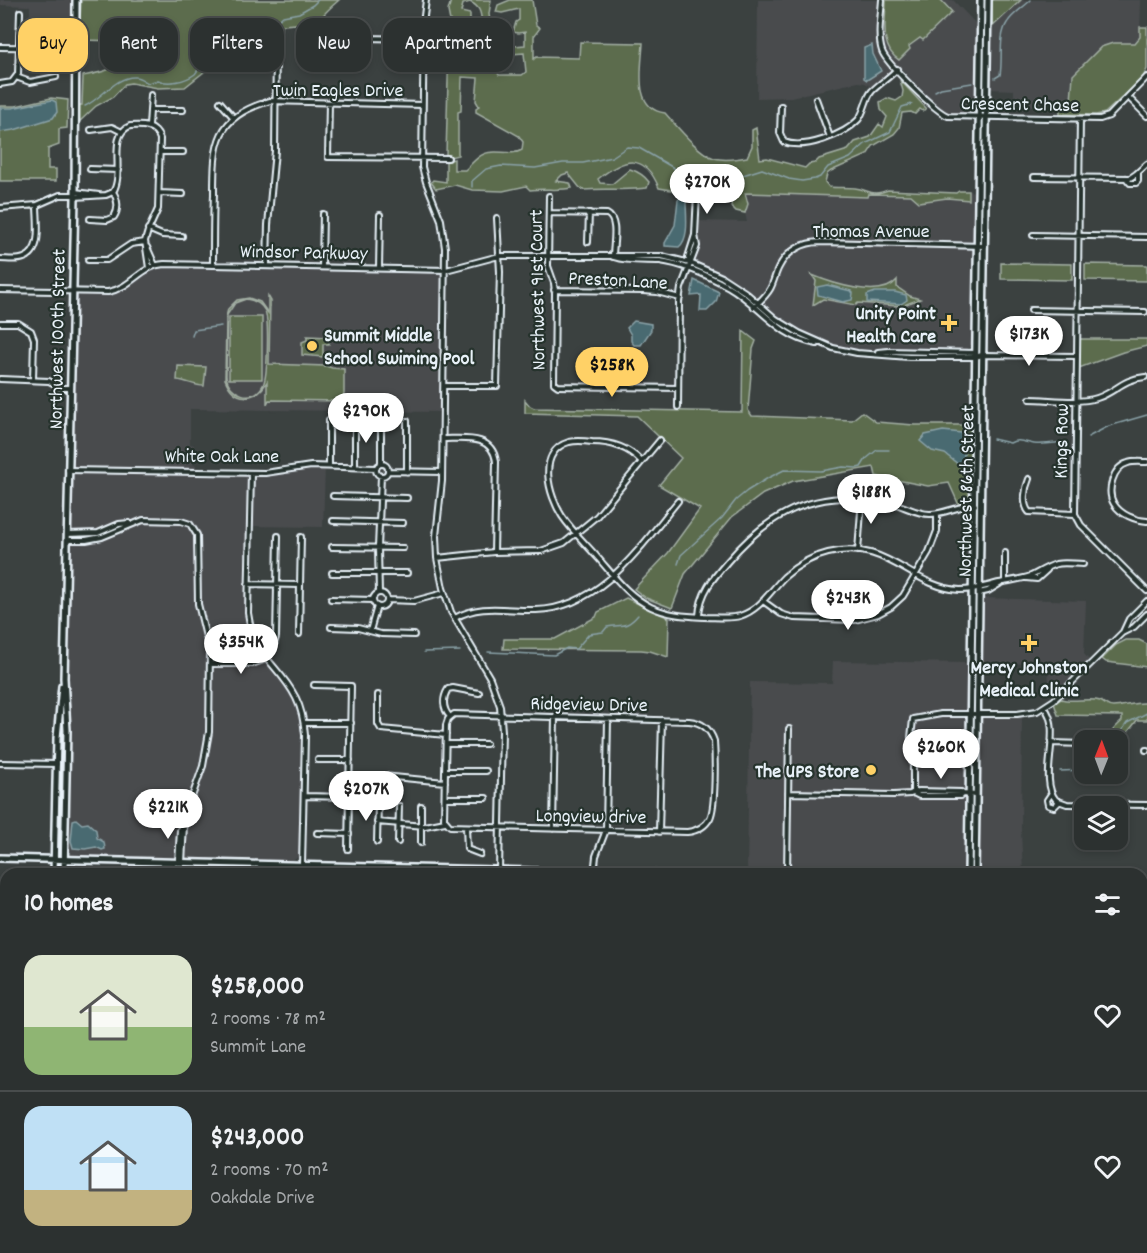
<!DOCTYPE html>
<html lang="en">
<head>
<meta charset="utf-8">
<style>
  :root { --surface:#2c3130; --page:#343938; --text:#f1f3f6; --muted:#a6a9ab; --line:#484c4c; --accent:#ffd166 }
  body { margin:0; font-family:Dekko,sans-serif; background:var(--page); color:var(--text); height:100vh; display:flex; flex-direction:column; font-size:22px; white-space:nowrap }
  * { box-sizing:border-box; margin:0 }
  p { font-size:20px; color:var(--muted) }
  .icon { flex:none; width:33px; height:33px; fill:none; stroke:currentColor; stroke-width:2; stroke-linecap:round; stroke-linejoin:round }
  .map { position:relative; flex:1; overflow:hidden }
  .side { position:absolute; left:0px; top:868px; width:1148px; height:386px; display:flex; flex-direction:column; background:var(--surface); border-radius:18px 18px 0 0; box-shadow:0 3px 9px #0003,0 0 0 2px var(--line) }
  .side>* { flex:none }
  .top-card { position:absolute; left:18px; top:18px; width:600px; height:54px; display:flex; gap:12px }
  .needle { width:39px; rotate:1deg }
  .controls { position:absolute; left:1074px; top:730px; display:grid; gap:12px }
  .controls a { display:grid; place-items:center; width:54px; height:54px; border-radius:12px; background:var(--surface); box-shadow:0 3px 9px #0003,0 0 0 2px var(--line); font-size:30px }
  .price { position:absolute; translate:-50% -51px; padding:0 14px; border-radius:21px; background:#fff; color:#222; font-size:20px; line-height:39px; filter:drop-shadow(0 2px 3px #0008) }
  .price::after { content:''; position:absolute; left:50%; top:36px; width:18px; height:14px; margin-left:-9px; background:inherit; clip-path:polygon(0 0,100% 0,50% 100%) }
  .price.on { background:var(--accent); color:#111 }
  ul { padding:0; list-style:none }
  li { display:flex; align-items:center; gap:18px; height:150px; padding:0 24px }
  li+li { border-top:2px solid var(--line) }
  li span { display:grid; place-items:center; flex:none; width:168px; height:120px; border-radius:18px; color:#555 }
  li>.icon { margin-inline-start:auto }
  span .icon { width:72px; height:72px; fill:#fffc; stroke-width:1 }
  li b { font-size:26px }
  h2 { display:flex; justify-content:space-between; align-items:center; height:72px; padding:0 24px; font-size:26px }
  .tag { padding:0 21px; border-radius:18px; background:var(--surface); box-shadow:0 3px 9px #0003,0 0 0 2px var(--line); font-size:21px; line-height:54px }
  .tag.on { background:var(--accent); color:#111 }
  .map>svg:first-child { display:block }
  .built { fill:#494b4d }
  .green { fill:#5c6c4e; stroke:#a2aea3; stroke-width:1.5; fill-rule:evenodd }
  .water { fill:#4a6b71; stroke:#89a1a7; stroke-width:1.5 }
  .lines { fill:none; stroke-linecap:round; stroke-linejoin:round }
  .stream { stroke:#89a1a7; stroke-width:1.5 }
  .minor-casing { stroke:#e8f1f8; stroke-width:8 }
  .tertiary-casing { stroke:#e8f1f8; stroke-width:10 }
  .secondary-casing { stroke:#e8f1f8; stroke-width:10 }
  .primary-casing { stroke:#e8f1f8; stroke-width:10 }
  .motorway-casing { stroke:#e8f1f8; stroke-width:12 }
  .minor { stroke:#26332d; stroke-width:4 }
  .tertiary { stroke:#26332d; stroke-width:5 }
  .secondary { stroke:#26332d; stroke-width:5 }
  .primary { stroke:#26332d; stroke-width:6 }
  .motorway { stroke:#26332d; stroke-width:8 }
  .poi-dot { fill:#ffd166; stroke:#26332d; stroke-width:2 }
  .labels { text-anchor:middle; stroke-width:4.5; stroke-linejoin:round; paint-order:stroke }
  .street-label { font-size:20px; fill:#e8f1f8; stroke:#26332d }
  .poi-label { font-size:20px; font-weight:bold; fill:#e8f1f8; stroke:#26332d; text-anchor:end }
</style>
</head>
<body>
<div class="map">
<svg width="1147" height="1253" viewBox="0 0 1147 1253">
  <rect width="100%" height="100%" fill="#3b4140"/>
  <filter id="ink" filterUnits="userSpaceOnUse"><feTurbulence type="fractalNoise" baseFrequency=".0167" numOctaves="2"/><feDisplacementMap in="SourceGraphic" scale="12" xChannelSelector="R" yChannelSelector="G"/><feConvolveMatrix kernelMatrix="1 2 1 2 8 2 1 2 1" color-interpolation-filters="sRGB"/></filter>
  <g filter="url(#ink)">
    <path class="built" d="M0,0H73L74,45H30V6L0,5Z
      M758,0H880V49L892,67L891,71L872,87L865,83L858,82L791,97L757,98Z
      M884,0H953L979,27L977,110L972,113H953L941,110L888,55L883,44Z
      M1021,0H1141L1140,37L1135,43H1113L1071,82V101L1066,106H1014V90L989,89V56L992,27Z
      M969,191L976,192L973,344L966,350H861L830,344L797,331L773,314L737,284L700,265L696,260L700,241L699,221L747,222L745,213L748,204L745,193L843,196L911,195L919,202L947,198L969,200Z
      M162,268L440,272L443,276L441,412L190,409V444L194,445L193,465H196V469H190V473L269,475L309,468H325L323,527L247,526L245,602L250,636L266,662L290,691L301,720L299,854L297,858L292,861L69,858L62,852L66,581L74,305L76,297L80,295L114,294L126,288L146,273Z
      M980,598L1086,601L1084,654L1089,660L1054,695L1049,685L1048,664L980,663Z
      M833,661L969,663L966,869L963,874L747,872L750,682L832,683Z
      M984,716H1022L1021,831L1023,874H982L979,871V721Z
      M1142,888H1147V1174L1142,1172Z"/>
    <path class="green" d="M81,0H339C324,13 318,18 313,38H301L300,29L296,24L283,25L279,35L275,37L238,45L185,87L158,88L131,83L125,84L113,97L96,106L78,123V105H82L83,76C97,73 110,72 121,61V48L124,41L79,40Z
      M451,0H491L489,14L491,28L487,31L482,26C481,14 481,7 470,2L463,4L461,12L470,14V33L483,40V48L476,49L473,63L484,61L492,63L499,75H522L526,72L524,53L498,55L496,52L503,47L525,45V32L518,33L513,32L516,22L519,20V9L502,13L496,12L498,5L510,0H532L536,25L540,28L534,36V59L536,57L579,58L580,42L643,43C642,67 632,109 665,113C676,125 699,154 714,158C725,161 737,159 747,157L752,146V130L756,128L760,159L767,158L805,168L809,164L815,163L819,159L848,150L855,142L870,137L879,124L883,127L887,117L881,110L880,102L887,98L896,101L902,97L903,91L900,80L926,108L923,111L920,109L915,114L911,112L902,113L899,128L894,134L873,146L867,155L831,171L827,174L825,182L829,187C837,188 847,187 855,188C870,190 871,197 888,190L956,193L959,191H969V200L947,198L919,202L911,195L868,194L867,197L745,193L748,204L745,213L736,211L731,206L733,194L729,192C705,192 683,193 659,188C644,151 623,159 598,179L600,183L612,184L630,169C639,172 644,175 649,182L647,188C626,191 606,188 584,190L580,188L568,173L562,175L556,181L570,183L572,188C559,191 544,188 530,190L526,186L503,191L472,190L455,185L436,189L431,182L433,180L446,182V161L454,159V170H465C471,165 476,157 484,154C496,148 510,157 522,150L523,142L519,136L476,112V108L479,106L476,101L478,78L462,77L461,111L458,112V155L450,157L446,155L449,43L451,26L448,11Z
      M886,0H941L952,12L923,40L920,38L909,46L910,49L899,60C879,47 886,20 886,0Z
      M992,0H1021L992,27Z
      M1140,27H1147V69L1142,79L1105,113L1096,115L1060,114V106H1066V101H1071L1073,75L1101,47L1113,43H1135L1140,37Z
      M51,98L68,100L67,128L59,129V145L48,149V169H56V181H0V106H16Z
      M1001,263L1072,264V280L1001,279Z
      M1085,264L1147,265V281L1085,280Z
      M812,275C831,283 881,300 897,280V287L910,296L920,299L906,304L902,310L899,306L858,303L856,305L823,299L813,305L816,281Z
      M268,296L271,301H270L269,364L326,366L332,368L344,369V394L341,401L269,400L267,404V382C255,402 234,402 225,379L226,317L228,309L237,300L249,298L260,302L268,313ZM246,299C254,300 261,303 265,311C269,320 268,376 263,385C253,404 229,394 226,376L227,315L235,303Z
      M229,317H262V379H229Z
      M743,331L756,341L753,349L748,410L752,416L852,420L862,412L876,422L914,425H971V503H958L949,483L928,486L876,476L874,467L793,481L763,494L732,517L685,574L672,608L646,598L634,589L668,553L700,509L659,485L681,458L637,416L525,413V400L530,406L534,408L742,412Z
      M307,336L329,337V344H323V357L302,355V342L307,340Z
      M1080,339H1147V346L1123,352L1079,368Z
      M178,366L206,367L204,386C194,386 188,381 177,380Z
      M626,598L669,618L668,657L650,651L641,650L503,649L504,639H555L596,617L598,612Z
      M1126,640H1139L1147,644V667L1106,662L1102,659L1116,645Z
      M1061,699C1073,703 1089,697 1100,701C1105,703 1107,707 1113,707C1124,707 1133,702 1147,703V720H1137C1132,728 1122,737 1119,746C1118,753 1122,754 1118,760V741H1109C1109,732 1116,727 1122,721V716L1058,715L1054,703Z"/>
    <path class="water" d="M872,45L873,54L881,71L867,80L864,78V48Z
      M52,100L56,102L57,112L53,118L14,130L0,132V108H12Z
      M680,198H684L686,201C686,215 690,238 679,247L665,246V243L675,225L678,200Z
      M694,280L719,292L716,302L707,311H700L701,295L691,296Z
      M827,285L851,291L853,293L852,300L843,302L818,295L817,287Z
      M875,292H895L906,295L907,300L901,304L867,302V295Z
      M634,321L651,324V330L641,345H634L631,341V335L627,328Z
      M943,431L962,433L967,438L964,440V465L958,464L945,454L932,451L920,441L925,435Z
      M76,819L82,824L88,823L96,830L97,838L104,842L105,849L102,850L96,847L85,849L73,848L71,841L73,820Z"/>
    <g class="lines">
      <path class="stream" d="M995,78L1000,75C1003,59 998,37 1007,23C1012,14 1024,7 1031,0
        M935,91L941,88L972,83
        M85,106C101,99 116,76 135,77C140,77 144,81 148,83L158,80C167,85 186,81 195,74C199,70 201,63 205,58C208,56 211,55 213,53C217,49 217,45 221,41L232,42L239,33L247,32L253,26L267,30L283,16L299,13L313,5L318,0
        M472,187V181L486,169L501,166L535,168L563,163H583L612,157L627,147L639,148L679,171L706,177L718,173L743,175L762,169L789,179L802,181L815,179L820,177L828,167L850,158L865,144L890,132L902,107L912,104
        M192,336L194,330L221,326
        M1088,437L1109,426L1147,415
        M993,439L1010,443C1019,438 1025,443 1034,444C1044,445 1055,443 1065,442
        M678,564L681,555L722,518L736,500L747,491L768,478L784,470L821,471L843,467L857,468L861,467L866,459L877,450H889
        M424,652L460,651
        M488,652L554,655L567,648L576,649L589,634L603,632L607,627C622,624 626,629 638,615
        M1115,741L1127,723L1147,713
        M1060,771L1084,770
        M1142,943L1147,938
        M0,1185L6,1191
        M0,1233H6"/>
      <defs>
        <path id="minor" d="M426,0L424,16L422,167L426,182L441,220L445,248L442,481L436,536L437,558L443,588L451,612L490,678L500,706L502,731L499,870
          M882,0C881,15 877,36 882,51C886,63 936,112 948,116L1100,119L1109,116L1147,77
          M351,33L363,38L423,39
          M0,47L77,48
          M16,77L30,82L56,77
          M0,84L12,82L18,74L20,12
          M1128,97L1147,116
          M816,99L830,137
          M220,102L234,118
          M329,103L328,157L448,158
          M781,106L780,133L784,142C804,150 844,135 858,120C865,112 865,99 872,91C880,83 890,77 897,69
          M151,110H183
          M1080,119L1075,514L1081,525L1147,591
          M149,126L151,95
          M91,130L112,127L122,132
          M160,152H183
          M90,169L118,170
          M1034,177L1130,178L1136,174L1147,164
          M1126,178L1130,183H1136L1138,181V173
          M75,192L99,195
          M113,192C125,173 107,135 130,126C143,125 155,125 160,139L158,209L148,231L145,241L149,268
          M159,193L183,194
          M549,196L548,266L554,283L555,293L554,383L558,386L678,388
          M75,197L106,195L113,192
          M0,208L37,205L60,195H75
          M549,213L607,214C619,220 613,244 613,257
          M90,219L107,220L114,217C119,209 118,199 113,192
          M148,229L162,235L182,236
          M1033,235L1147,237
          M588,242L589,213
          M147,247L155,265
          M614,257C628,262 645,260 660,261C684,264 707,275 729,287C760,305 777,337 817,344
          M0,259C7,259 17,261 24,258C43,252 37,221 37,205
          M88,260H107L131,244L145,242
          M690,262L688,257L695,235
          M213,264C213,241 213,217 214,194C214,143 215,117 270,101L422,105
          M267,265L268,225L275,151L276,44
          M322,267L323,214
          M379,268L380,215
          M0,290L108,292C131,288 142,265 164,264L446,270L499,256H662L690,263L722,277L745,292L776,319L799,333L833,348L857,353L909,357H975L982,355L1076,356
          M554,290L643,291L657,292L680,298
          M754,307C760,301 766,296 770,289C774,282 775,274 779,267C787,251 803,242 821,242L984,246
          M1031,310L1145,312
          M0,323H18L31,331L34,339L33,379
          M878,352L889,351L976,353
          M0,379L49,381L62,388H70
          M444,386H497L500,272L497,218
          M1030,399C1050,399 1077,404 1097,398C1116,392 1122,379 1145,377
          M678,407L679,302L681,288L697,246L695,235L697,194
          M443,439C464,439 493,434 496,462L494,552
          M641,461C628,447 611,442 592,442C585,441 577,440 569,442C536,452 549,496 562,516C572,531 586,544 598,558C614,576 628,596 651,607C668,615 685,616 704,617C716,617 729,619 740,616C760,610 770,591 784,577C796,566 811,557 828,553C888,538 909,587 960,590C973,590 983,587 995,584C1007,581 1019,580 1031,576C1039,572 1047,567 1056,564C1064,562 1074,564 1083,564
          M1147,462C1141,462 1134,461 1128,463C1113,467 1106,491 1114,504C1121,515 1135,520 1147,521
          M381,463V421
          M376 470a6 6 0 1 1 12 0a6 6 0 1 1-12 0Z
          M329,466V420
          M355,466V421
          M68,470L265,473L311,466L376,468
          M388,471L442,472
          M407,472V421
          M251,473L248,613C254,658 279,664 296,698C302,710 304,722 305,735L302,865
          M1029,479C1025,488 1022,504 1029,512L1075,514
          M333,496L407,498
          M333,521L403,523
          M67,534L98,533L119,524L129,523
          M67,540H86L102,537L143,520L181,521L190,524L197,535L198,604L210,653L209,732L203,766L180,830L178,863
          M332,547L403,548
          M858,551L862,498
          M437,558L494,552L541,551L564,543L597,516L660,440
          M332,573H407
          M1026,578L1037,579L1047,570
          M1005,582V553
          M248,584L300,585
          M379,593L378,548L381,476
          M979,593L988,591L1001,583
          M373 600a7 7 0 1 1 14 0a7 7 0 1 1-14 0Z
          M331,599L373,600
          M387,600L414,601L444,593
          M763,601L781,614L794,618L855,620L878,614L891,607L903,596L929,552L937,531V514
          M699,616C700,593 713,578 728,561C763,520 803,495 859,498C872,499 886,501 899,505C910,509 919,514 930,514C945,514 959,505 975,505
          M455,618C481,603 507,611 536,610C601,608 641,546 678,501
          M331,627L358,628L381,634L414,635
          M370,631L377,606
          M1123,632L1129,619L1147,601
          M299,634L301,537
          M264,656L273,648L276,637L278,536
          M210,659L252,660L263,655
          M210,664H252L266,659
          M314,685L351,686L348,849
          M378,695V724L381,729L446,735
          M1044,707C1064,729 1037,778 1056,800L1067,804L1147,805
          M454,714L689,721C702,722 710,729 714,741C715,756 716,806 710,818C705,827 697,831 687,832L450,826L444,819L446,725L448,719Z
          M450,717C443,709 442,699 448,689L453,688L479,693
          M304,723H351
          M1051,743L1084,744
          M446,744H486
          M1146,750H1147
          M318,760H350
          M0,763L57,764
          M445,771H486
          M377,792L378,780L383,776L445,782
          M788,793L894,795L910,794L919,791L961,792L963,794L976,795
          M913,793V760L911,738L913,719L941,714H1017L1037,711L1054,700L1122,633L1134,627L1147,614
          M913,793L919,796H961L963,794
          M1051,794L1047,800L1048,805L1054,807L1059,802
          M304,796L349,797
          M445,798H486
          M377,822L425,826L445,822
          M466,827L467,849L480,854
          M553,829L555,717
          M659,832L662,720
          M317,833L349,834
          M377,842L378,803
          M398,842L399,806
          M421,843V806
          M182,863L184,825
          M594,874L596,856L606,830L608,719
          M787,874L789,729
          M0,1096H6
          M0,1102H6
          M1142,1175L1147,1177"/>
        <path id="tertiary" d="M0,858L658,874
          M54,874L57,738L62,686
          M64,874L67,730L64,678L75,198L76,0
          M1142,886H1147
          M44,1253V1248
          M57,1253V1248"/>
        <path id="secondary" d="M968,874L981,0
          M975,874L988,0"/>
        <path id="primary" d="M961,1253V1248
          M968,1253V1248"/>
        <path id="motorway" d="M1142,1201L1147,1204
          M105,1248L152,1253
          M0,1250L10,1248
          M748,1253L768,1248
          M1023,1253L1034,1248"/>
      </defs>
      <use href="#minor" class="minor-casing"/>
      <use href="#tertiary" class="tertiary-casing"/>
      <use href="#secondary" class="secondary-casing"/>
      <use href="#primary" class="primary-casing"/>
      <use href="#motorway" class="motorway-casing"/>
      <use href="#minor" class="minor"/>
      <use href="#tertiary" class="tertiary"/>
      <use href="#secondary" class="secondary"/>
      <use href="#primary" class="primary"/>
      <use href="#motorway" class="motorway"/>
    </g>
  </g>
  <g class="poi-dot">
    <path d="M946 314h6v6h6v6h-6v6h-6v-6h-6v-6h6z"/>
    <circle cx="312" cy="346" r="6"/>
    <path d="M1026 634h6v6h6v6h-6v6h-6v-6h-6v-6h6z"/>
    <circle cx="871" cy="770" r="6"/>
  </g>
  <g class="labels">
    <g class="street-label">
      <text x="338" y="96">Twin Eagles Drive</text>
      <text transform="translate(1020 103) rotate(1)" y="7">Crescent Chase</text>
      <text x="871" y="237">Thomas Avenue</text>
      <text transform="translate(304 251) rotate(1)" y="7">Windsor Parkway</text>
      <text transform="translate(618 279) rotate(3)" y="7">Preston Lane</text>
      <text transform="translate(536 290) rotate(-91)" y="7">Northwest 91st Court</text>
      <text transform="translate(56 339) rotate(-89)" y="7">Northwest 100th Street</text>
      <text transform="translate(1060 441) rotate(-89)" y="7">Kings Row</text>
      <text x="222" y="462">White Oak Lane</text>
      <text transform="translate(965 491) rotate(-89)" y="7">Northwest 86th Street</text>
      <text transform="translate(589 703) rotate(1)" y="7">Ridgeview Drive</text>
      <text transform="translate(591 815) rotate(1)" y="7">Longview drive</text>
    </g>
    <g class="poi-label">
      <text x="936" y="319">Unity Point<tspan x="936" dy="23">Health Care</tspan></text>
      <text x="324" y="341" text-anchor="start">Summit Middle<tspan x="324" dy="23">School Swiming Pool</tspan></text>
      <text x="1029" y="673" text-anchor="middle">Mercy Johnston<tspan x="1029" dy="23">Medical Clinic</tspan></text>
      <text x="859" y="777">The UPS Store</text>
    </g>
  </g>
</svg>
<div class="controls">
<a><svg class="needle" viewBox="-14 -14 28 28"><path d="M0-13l5 13h-10z" fill="#e53935"/><path d="M0 13l5-13h-10z" fill="#a6a9ab"/></svg></a>
<a><svg class="icon" aria-label="layers" viewBox="0 0 24 24"><path d="M12 4l9 5-9 5-9-5zM3 14l9 5 9-5"/></svg></a>
</div>
<b class="price" style="left:707px;top:215px">$270K</b>
<b class="price" style="left:1029px;top:367px">$173K</b>
<b class="price on" style="left:612px;top:398px">$258K</b>
<b class="price" style="left:366px;top:444px">$290K</b>
<b class="price" style="left:871px;top:525px">$188K</b>
<b class="price" style="left:848px;top:631px">$243K</b>
<b class="price" style="left:241px;top:675px">$354K</b>
<b class="price" style="left:941px;top:780px">$260K</b>
<b class="price" style="left:366px;top:822px">$207K</b>
<b class="price" style="left:168px;top:840px">$221K</b>
<div class="top-card">
<a class="tag on">Buy</a>
<a class="tag">Rent</a>
<a class="tag">Filters</a>
<a class="tag">New</a>
<a class="tag">Apartment</a>
</div>
<section class="side">
<h2>10 homes<svg class="icon" aria-label="filters" viewBox="0 0 24 24"><path d="M4 7h16M4 17h16"/><circle cx="9" cy="7" r="2"/><circle cx="15" cy="17" r="2"/></svg></h2>
<ul>
<li><span style="background:linear-gradient(#dfe7d0 60%,#8fb573 0)"><svg class="icon" aria-label="home" viewBox="0 0 24 24"><path d="M3 11l9-7 9 7M6 9v11h12V9"/></svg></span><div><b>$258,000</b><p>2 rooms · 78 m²</p><p>Summit Lane</p></div><svg class="icon" aria-label="heart" viewBox="0 0 24 24"><path d="M12 20l-8-8c-3-5 5-10 8-4 3-6 11-1 8 4z"/></svg></li>
<li><span style="background:linear-gradient(#bfe0f5 70%,#c2b280 0)"><svg class="icon" aria-label="home" viewBox="0 0 24 24"><path d="M3 11l9-7 9 7M6 9v11h12V9"/></svg></span><div><b>$243,000</b><p>2 rooms · 70 m²</p><p>Oakdale Drive</p></div><svg class="icon" aria-label="heart" viewBox="0 0 24 24"><path d="M12 20l-8-8c-3-5 5-10 8-4 3-6 11-1 8 4z"/></svg></li>
</ul>
</section>
</div>
</body>
</html>
